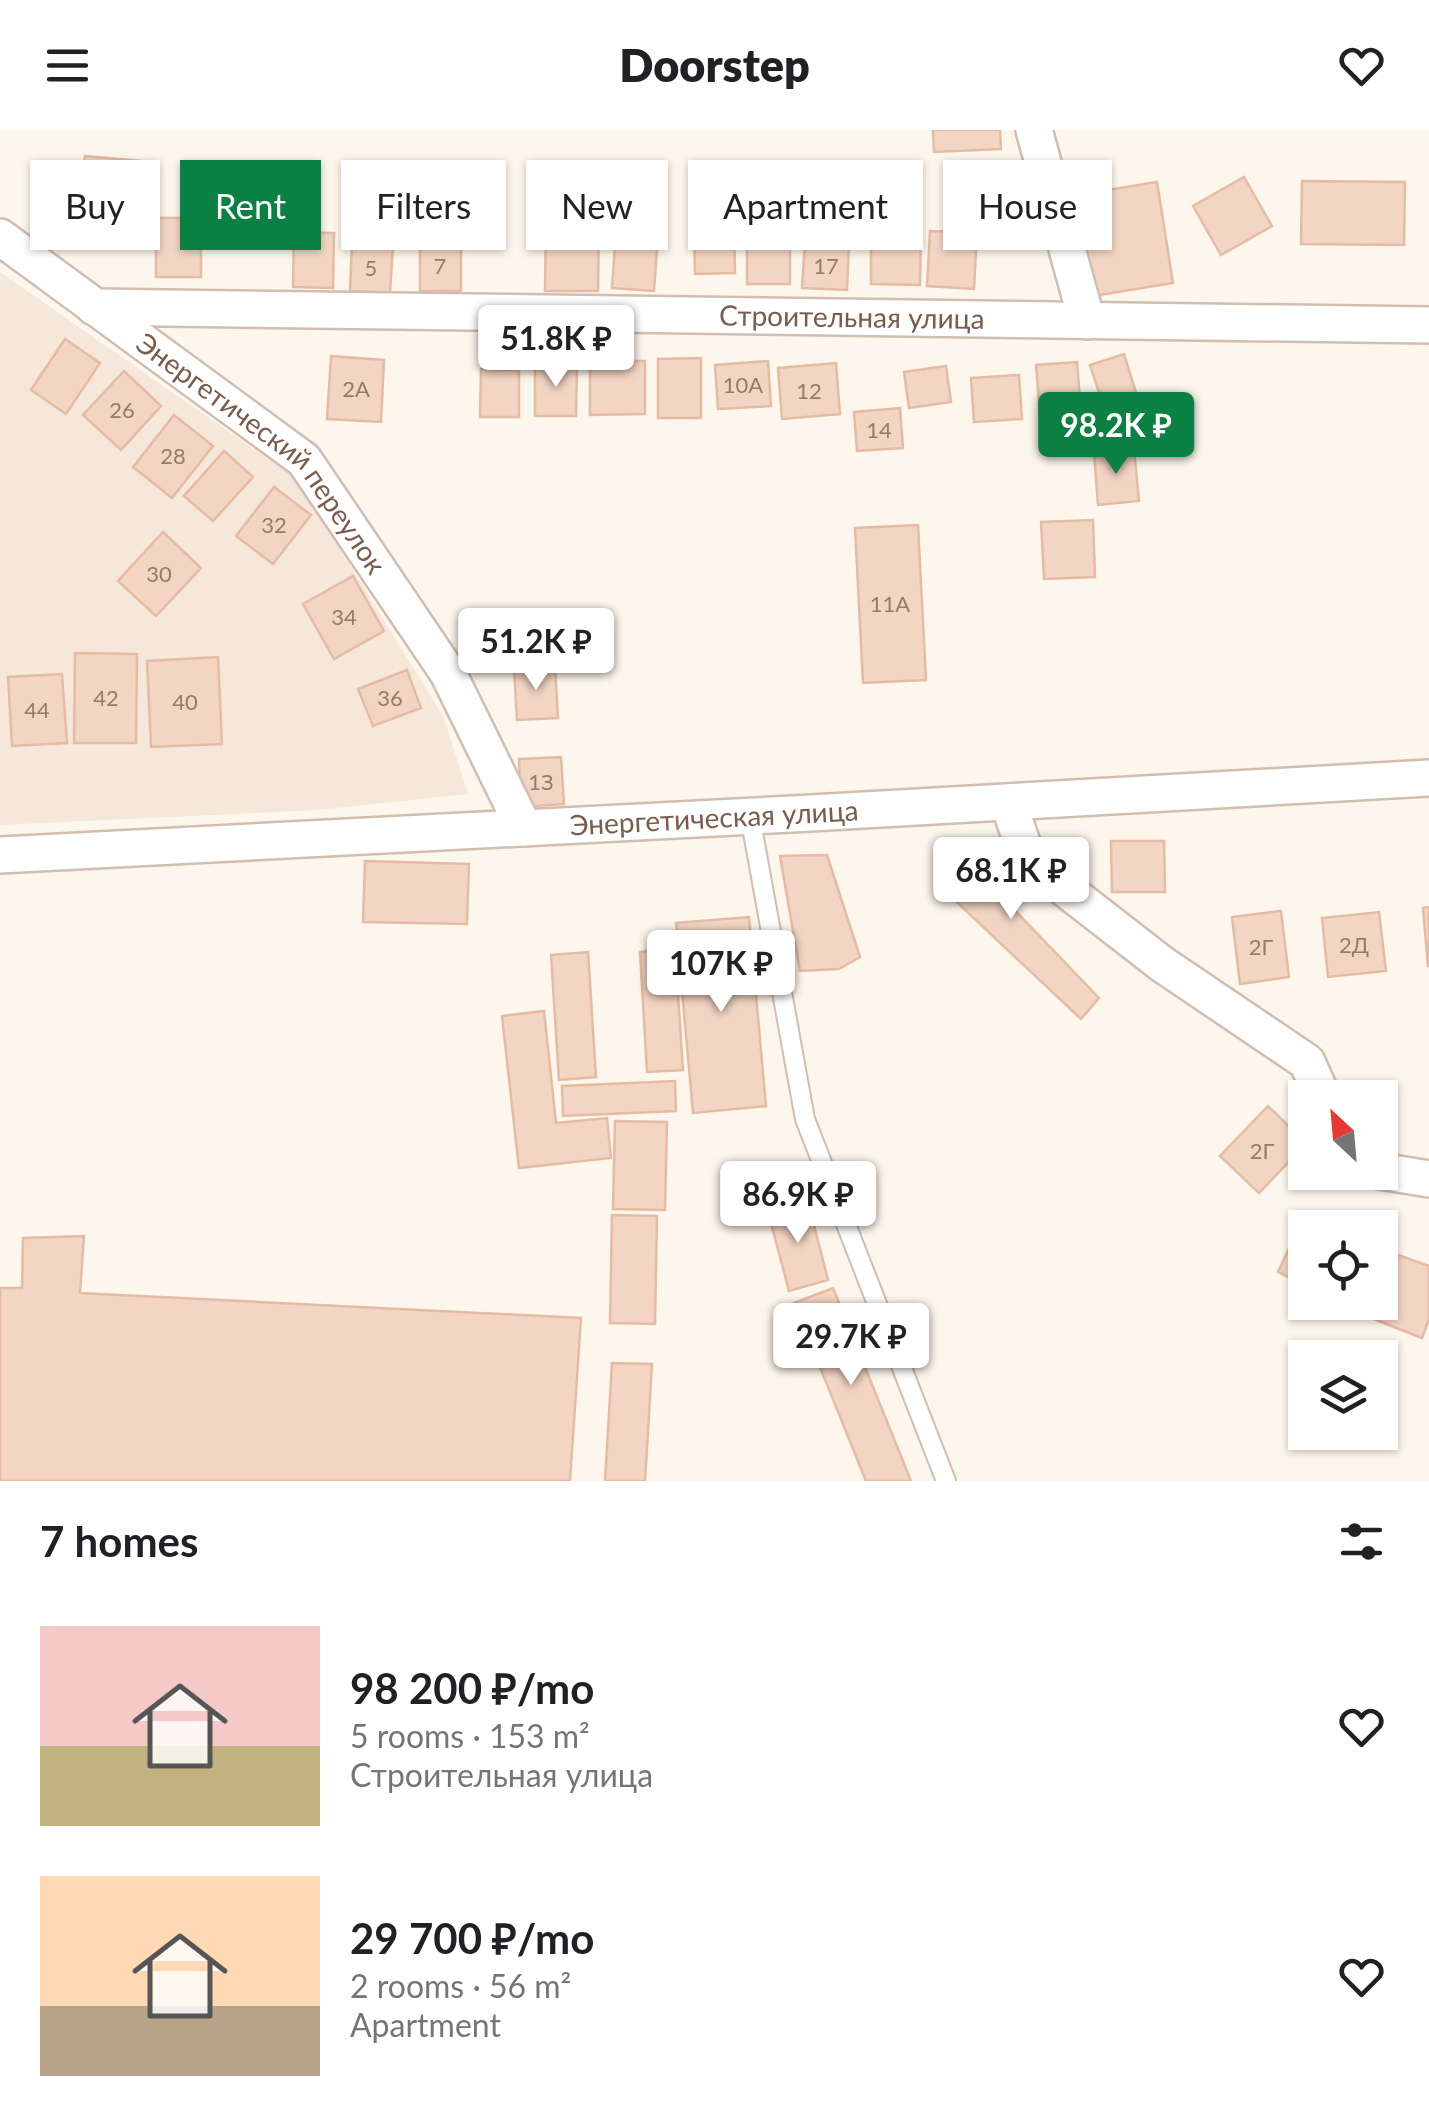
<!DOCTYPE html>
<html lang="en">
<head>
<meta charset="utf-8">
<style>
  :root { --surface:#fff; --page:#f6f6f6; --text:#202124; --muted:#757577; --accent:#0b8043 }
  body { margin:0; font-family:Lato,sans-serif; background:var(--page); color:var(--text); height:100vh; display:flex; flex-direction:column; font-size:38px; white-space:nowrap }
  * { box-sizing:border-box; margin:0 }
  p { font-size:32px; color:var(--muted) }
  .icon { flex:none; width:55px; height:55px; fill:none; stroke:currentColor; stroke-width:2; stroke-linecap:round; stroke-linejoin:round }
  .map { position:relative; height:1351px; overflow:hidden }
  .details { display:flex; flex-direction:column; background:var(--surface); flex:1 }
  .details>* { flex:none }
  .top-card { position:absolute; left:30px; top:30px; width:1370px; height:90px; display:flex; gap:20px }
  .needle { width:65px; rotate:334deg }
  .tools { position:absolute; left:1288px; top:950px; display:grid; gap:20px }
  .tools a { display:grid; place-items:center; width:110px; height:110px; border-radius:0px; background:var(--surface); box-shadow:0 2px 8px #0004; font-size:50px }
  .price { position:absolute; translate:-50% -85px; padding:0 22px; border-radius:10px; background:#fff; color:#222; font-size:32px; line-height:65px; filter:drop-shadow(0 2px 5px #0008) }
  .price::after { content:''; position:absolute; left:50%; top:60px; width:30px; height:22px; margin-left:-15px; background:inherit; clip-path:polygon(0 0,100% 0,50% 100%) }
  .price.on { background:var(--accent); color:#fff }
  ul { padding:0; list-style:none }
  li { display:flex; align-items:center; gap:30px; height:250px; padding:0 40px }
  li span { display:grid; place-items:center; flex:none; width:280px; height:200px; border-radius:0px; color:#555 }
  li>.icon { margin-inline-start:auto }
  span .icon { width:120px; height:120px; fill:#fffc; stroke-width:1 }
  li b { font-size:42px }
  h2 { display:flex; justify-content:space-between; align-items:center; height:120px; padding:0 40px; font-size:42px }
  .pill { padding:0 35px; border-radius:0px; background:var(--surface); box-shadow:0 2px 8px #0004; font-size:35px; line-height:90px }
  .pill.on { background:var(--accent); color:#fff }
  header { display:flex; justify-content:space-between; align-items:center; height:130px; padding:0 40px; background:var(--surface); font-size:45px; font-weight:800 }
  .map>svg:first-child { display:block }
  .residential { fill:#f5e8da }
  .building { fill:#f3d5c3; stroke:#e6bba3; stroke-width:2.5 }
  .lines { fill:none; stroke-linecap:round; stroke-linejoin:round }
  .service-casing { stroke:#d1beb0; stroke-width:22 }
  .minor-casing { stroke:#d1beb0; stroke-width:40 }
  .service { stroke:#fff; stroke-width:18 }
  .minor { stroke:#fff; stroke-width:35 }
  .labels { text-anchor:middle; stroke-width:9; stroke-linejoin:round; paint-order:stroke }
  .number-label { font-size:22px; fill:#987a6a }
  .street-label { font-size:28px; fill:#7a5c4d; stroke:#fffaf3 }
</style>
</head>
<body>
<header><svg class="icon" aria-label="menu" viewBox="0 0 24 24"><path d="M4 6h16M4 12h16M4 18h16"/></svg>Doorstep<svg class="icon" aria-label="heart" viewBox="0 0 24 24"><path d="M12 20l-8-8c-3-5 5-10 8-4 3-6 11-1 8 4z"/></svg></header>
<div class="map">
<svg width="1429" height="1351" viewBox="0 0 1429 1351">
  <rect width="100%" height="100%" fill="#fdf6ec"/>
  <path class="residential" d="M0,142L298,350L444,588L468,664L317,680L0,695Z"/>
  <path class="building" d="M933,0H1000L1001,19L934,22Z
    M85,26L141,31L135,93L79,88Z
    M1244,47L1272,96L1221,125L1193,76Z
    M1302,51L1405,52L1404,115L1301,114Z
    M1157,52L1173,153L1093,166L1077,65Z
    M220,75L283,76L282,116L219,114Z
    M546,87L599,88L598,161H545Z
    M156,88H201V147H156Z
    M734,93L735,143L695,144L694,94Z
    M747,95H790V154H747Z
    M930,101L977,103L974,159L927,156Z
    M294,102L334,103L333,158L293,157Z
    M616,102L658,105L654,161L612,158Z
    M871,103H921L920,155L871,154Z
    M805,111L849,114L847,160L802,158Z
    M420,112H461V161H420Z
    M352,113L393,115L390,163L350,161Z
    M65,209L100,233L66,284L31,260Z
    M1124,224L1142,282L1109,293L1090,235Z
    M331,226L384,230L381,292L327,289Z
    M701,228V288H658V229Z
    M590,231H645V284L590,285Z
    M768,231L771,276L718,279L715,235Z
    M1077,232L1081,282L1040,286L1036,235Z
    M836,233L840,284L782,289L778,238Z
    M535,234H577L576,286H535Z
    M946,236L951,272L909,278L904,242Z
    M481,239L519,240V287H480Z
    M124,241L161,276L121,320L83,285Z
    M1019,245L1022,289L974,292L971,248Z
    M900,278L903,318L857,321L854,282Z
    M174,285L213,316L172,368L133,337Z
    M1134,319L1139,371L1098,375L1094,323Z
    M224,321L253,347L213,391L184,366Z
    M274,357L311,385L273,434L236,406Z
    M1093,390L1095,447L1044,449L1041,392Z
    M918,395L926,550L863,553L855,398Z
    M163,402L201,438L156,486L118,451Z
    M353,446L384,501L334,529L303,474Z
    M75,523L137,524L136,613H74Z
    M218,527L222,614L151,617L147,531Z
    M555,536L558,588L517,590L514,538Z
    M407,540L421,578L373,596L358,559Z
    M62,544L67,613L12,616L8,547Z
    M561,627L564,674L521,677L519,629Z
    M1111,711H1164L1165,762H1112Z
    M1002,714L1005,770L1099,868L1081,889L947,763V720Z
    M827,725L860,827L839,839L800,841L780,726Z
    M365,731L469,734L467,794L363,792Z
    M1429,777V836H1428L1423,778Z
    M1281,781L1289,847L1240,854L1232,787Z
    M1379,782L1386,841L1328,847L1322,788Z
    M749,787L766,976L693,983L676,793Z
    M675,819L683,940L647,942L640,822Z
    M588,822L596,947L559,950L551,825Z
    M544,881L556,993L607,988L611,1028L519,1038L502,886Z
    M675,951L676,981L563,986L562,956Z
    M1268,976L1305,1012V1015L1259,1063L1220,1026Z
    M615,991L667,992L665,1080L613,1079Z
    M808,1072L828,1150L789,1161L768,1082Z
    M1306,1082L1339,1098H1305V1155L1278,1142Z
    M612,1085L657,1086L655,1194L610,1193Z
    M84,1106L80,1163L581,1188L570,1351H0V1158H22L23,1108Z
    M1390,1122L1429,1136V1189L1422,1208L1366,1186L1371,1172H1380V1149Z
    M833,1158L911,1351H866L794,1173Z
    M612,1233L652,1234L645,1351H605Z"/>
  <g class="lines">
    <defs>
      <path id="service" d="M750,686L805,989L946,1351"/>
      <g id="minor">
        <path d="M1034,0L1087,191"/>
        <path id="s1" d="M0,107L304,330L448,543L524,698"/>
        <path id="s2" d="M94,177L1429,195"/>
        <path d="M1008,672L1028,730L1162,834L1307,932L1323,968"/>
        <path id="s3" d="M0,725L811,683L1429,648"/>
        <path d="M1380,1041L1429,1049"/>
      </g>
    </defs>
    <use href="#service" class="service-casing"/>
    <use href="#minor" class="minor-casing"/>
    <use href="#service" class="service"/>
    <use href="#minor" class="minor"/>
  </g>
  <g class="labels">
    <g class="number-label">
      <text x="440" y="144">7</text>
      <text x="826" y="144">17</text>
      <text x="371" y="146">5</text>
      <text x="743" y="263">10А</text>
      <text x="356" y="267">2А</text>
      <text x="809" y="269">12</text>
      <text x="122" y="288">26</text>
      <text x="879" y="308">14</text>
      <text x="173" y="334">28</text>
      <text x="274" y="403">32</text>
      <text x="159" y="452">30</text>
      <text x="890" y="482">11А</text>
      <text x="344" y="495">34</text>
      <text x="106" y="576">42</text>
      <text x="390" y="576">36</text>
      <text x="185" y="580">40</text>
      <text x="37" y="588">44</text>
      <text x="541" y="660">1З</text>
      <text x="1354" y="823">2Д</text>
      <text x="1261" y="825">2Г</text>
      <text x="1262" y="1029">2Г</text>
    </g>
    <g class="street-label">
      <text dy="10" stroke="none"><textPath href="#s2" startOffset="758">Строительная улица</textPath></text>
      <text dy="10" stroke="none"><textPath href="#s1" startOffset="342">Энергетический переулок</textPath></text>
      <text dy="10" stroke="none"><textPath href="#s3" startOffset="715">Энергетическая улица</textPath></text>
    </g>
  </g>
</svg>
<div class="tools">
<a><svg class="needle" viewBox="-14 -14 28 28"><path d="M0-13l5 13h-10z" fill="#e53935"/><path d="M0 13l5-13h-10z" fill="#757577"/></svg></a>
<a><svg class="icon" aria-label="locate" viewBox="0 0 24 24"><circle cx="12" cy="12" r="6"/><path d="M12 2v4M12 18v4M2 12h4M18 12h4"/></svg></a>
<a><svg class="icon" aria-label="layers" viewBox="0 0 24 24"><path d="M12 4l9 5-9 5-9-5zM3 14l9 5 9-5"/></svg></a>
</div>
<b class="price" style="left:556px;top:260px">51.8K ₽</b>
<b class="price on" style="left:1116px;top:347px">98.2K ₽</b>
<b class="price" style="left:536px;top:563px">51.2K ₽</b>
<b class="price" style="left:1011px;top:792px">68.1K ₽</b>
<b class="price" style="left:721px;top:885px">107K ₽</b>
<b class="price" style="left:798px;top:1116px">86.9K ₽</b>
<b class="price" style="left:851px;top:1258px">29.7K ₽</b>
<div class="top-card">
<a class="pill">Buy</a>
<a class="pill on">Rent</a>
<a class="pill">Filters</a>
<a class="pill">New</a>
<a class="pill">Apartment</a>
<a class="pill">House</a>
</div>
</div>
<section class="details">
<h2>7 homes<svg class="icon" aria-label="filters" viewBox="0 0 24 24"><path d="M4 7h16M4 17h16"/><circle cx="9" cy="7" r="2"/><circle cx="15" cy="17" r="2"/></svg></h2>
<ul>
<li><span style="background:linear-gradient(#f6c9c9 60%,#c2b280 0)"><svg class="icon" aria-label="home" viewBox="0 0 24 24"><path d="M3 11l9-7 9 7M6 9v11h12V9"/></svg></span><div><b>98 200 ₽/mo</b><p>5 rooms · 153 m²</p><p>Строительная улица</p></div><svg class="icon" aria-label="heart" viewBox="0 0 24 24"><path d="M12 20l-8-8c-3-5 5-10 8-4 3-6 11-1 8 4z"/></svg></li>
<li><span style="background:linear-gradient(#ffd9b3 65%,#b9a48a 0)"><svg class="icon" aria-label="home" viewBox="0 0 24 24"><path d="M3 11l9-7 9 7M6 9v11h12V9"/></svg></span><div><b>29 700 ₽/mo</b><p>2 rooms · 56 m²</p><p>Apartment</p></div><svg class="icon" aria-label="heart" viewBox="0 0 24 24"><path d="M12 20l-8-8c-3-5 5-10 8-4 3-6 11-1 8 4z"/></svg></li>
</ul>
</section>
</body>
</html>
